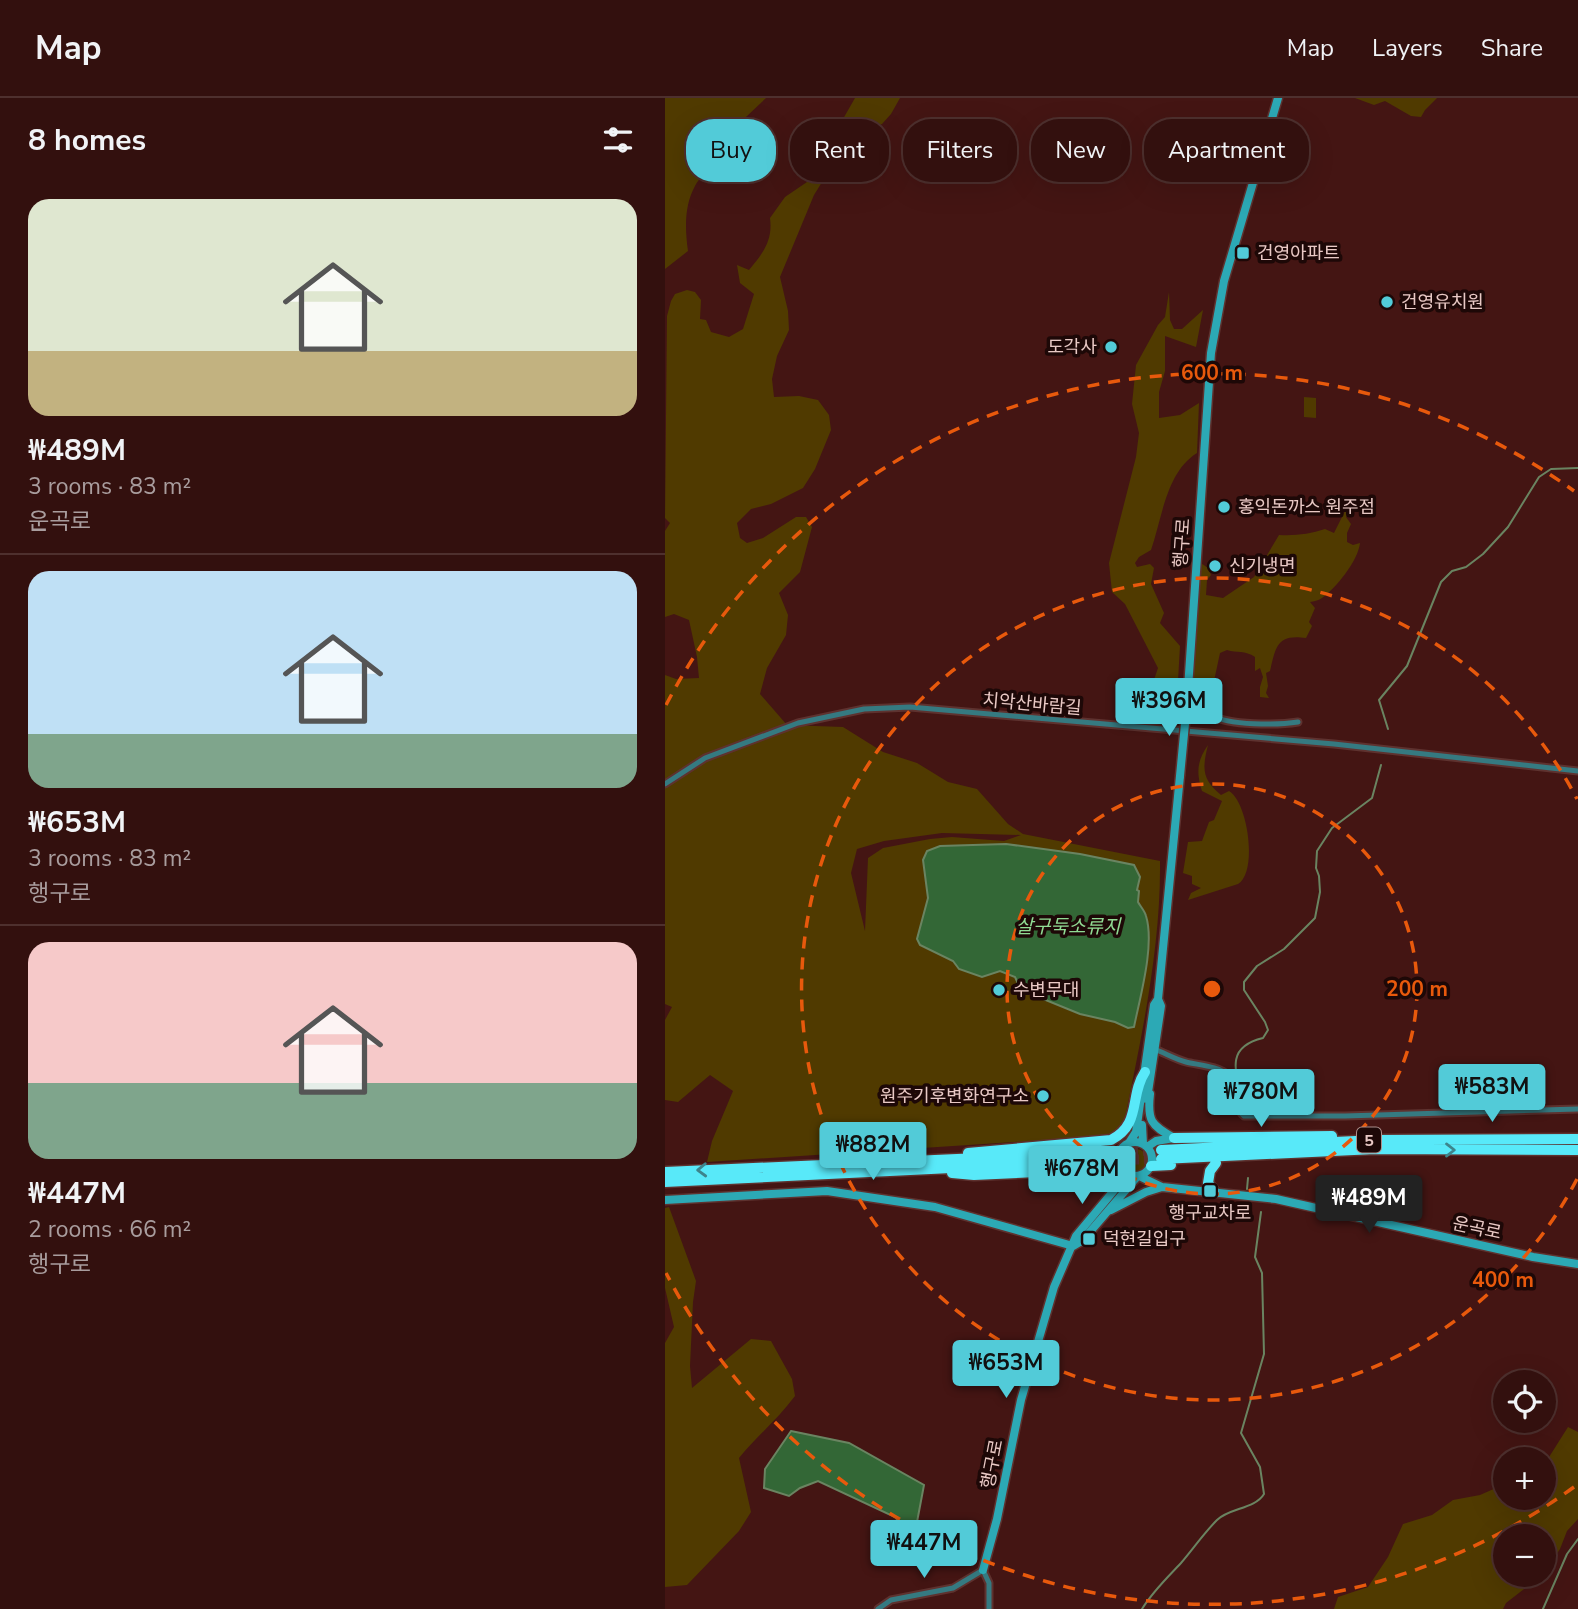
<!DOCTYPE html>
<html lang="en">
<head>
<meta charset="utf-8">
<style>
  :root { --surface:#33100e; --page:#3b1917; --text:#f1f3f6; --muted:#a99d9e; --line:#4e302e; --accent:#52cbd8 }
  body { margin:0; font-family:"Nunito Sans","Noto Sans KR",sans-serif; background:var(--page); color:var(--text); height:100vh; display:flex; flex-direction:column; font-size:26px; white-space:nowrap }
  * { box-sizing:border-box; margin:0 }
  p { font-size:23px; color:var(--muted) }
  .icon { flex:none; width:38px; height:38px; fill:none; stroke:currentColor; stroke-width:2; stroke-linecap:round; stroke-linejoin:round }
  .map { position:relative; flex:1; overflow:hidden }
  .details { display:flex; flex-direction:column; background:var(--surface); width:665px }
  .details>* { flex:none }
  .hud { position:absolute; left:21px; top:21px; width:665px; height:63px; display:flex; gap:14px }
  .controls { position:absolute; left:828px; top:1272px; display:grid; gap:14px }
  .controls a { display:grid; place-items:center; width:63px; height:63px; border-radius:50%; background:var(--surface); box-shadow:0 7px 28px #0002,0 0 0 2px var(--line); font-size:35px }
  .price { position:absolute; translate:-50% -60px; padding:0 16px; border-radius:7px; background:var(--accent); color:#111; font-size:23px; line-height:46px; filter:drop-shadow(0 2px 4px #0008) }
  .price::after { content:''; position:absolute; left:50%; top:42px; width:21px; height:16px; margin-left:-10px; background:inherit; clip-path:polygon(0 0,100% 0,50% 100%) }
  .price.on { background:#222; color:#fff }
  ul { padding:0; list-style:none }
  li { display:grid; align-content:center; gap:14px; height:371px; padding:0 28px }
  li+li { border-top:2px solid var(--line) }
  li span { display:grid; place-items:center; height:217px; border-radius:21px; color:#555 }
  li>.icon { margin-inline-start:auto }
  span .icon { width:126px; height:126px; fill:#fffc; stroke-width:1 }
  li b { font-size:30px }
  h2 { display:flex; justify-content:space-between; align-items:center; height:84px; padding:0 28px; font-size:30px }
  .pill { padding:0 24px; border-radius:28px; background:var(--surface); box-shadow:0 7px 28px #0002,0 0 0 2px var(--line); font-size:24px; line-height:63px }
  .pill.on { background:var(--accent); color:#111 }
  header { display:flex; align-items:center; gap:42px; box-sizing:border-box; height:98px; padding:0 35px; background:var(--surface); border-bottom:2px solid var(--line) }
  header strong { font-size:33px }
  nav { display:flex; gap:38px; margin-inline-start:auto; font-size:24px }
  main { display:flex; flex:1; min-height:0 }
  .map>svg:first-child { display:block }
  .green { fill:#503a00; fill-rule:evenodd }
  .water { fill:#336736; stroke:#6a8461; stroke-width:2 }
  .lines { fill:none; stroke-linecap:round; stroke-linejoin:round }
  .stream { stroke:#6a8461; stroke-width:2 }
  .highway-tunnel { stroke:#5d302e; stroke-width:10; stroke-dasharray:10 5; stroke-linecap:butt }
  .street-casing { stroke:#5e322f; stroke-width:9 }
  .secondary-casing { stroke:#5e322f; stroke-width:11 }
  .highway-casing { stroke:#5e322f; stroke-width:13 }
  .street { stroke:#357a81; stroke-width:5 }
  .secondary { stroke:#2ca9b5; stroke-width:8 }
  .highway { stroke:#58e9f9; stroke-width:10 }
  .secondary-bridge-casing { stroke:#5e322f; stroke-width:11; stroke-linecap:butt }
  .secondary-bridge { stroke:#2ca9b5; stroke-width:8 }
  .oneway { stroke:#3d848c }
  .ring { fill:none; stroke:#e8590c; stroke-width:3.5; stroke-dasharray:12 9 }
  .poi-dot { fill:#52cbd8; stroke:#1d0807; stroke-width:2.5 }
  .labels { text-anchor:middle; stroke-width:7; stroke-linejoin:round; paint-order:stroke }
  .shield { fill:#1d0807; stroke:#ac8f8c; stroke-width:2 }
  .shield-label { font-size:16px; font-weight:bold; fill:#e9c9c5 }
  .poi-label { font-size:18px; fill:#e9c9c5; stroke:#1d0807; text-anchor:start }
  .street-label { font-size:18px; fill:#e9c9c5; stroke:#1d0807 }
  .water-label { font-size:19px; font-style:italic; fill:#91dc94; stroke:#1d0807 }
  .centre { fill:#e8590c; stroke:#1d0807; stroke-width:3.5 }
  .ring-label { font-size:21px; text-anchor:middle; font-weight:bold; fill:#e8590c; stroke:#1d0807; stroke-width:7; stroke-linejoin:round; paint-order:stroke }
</style>
</head>
<body>
<header>
<strong>Map</strong>
<nav><a>Map</a><a>Layers</a><a>Share</a></nav>
</header>
<main>
<section class="details">
<h2>8 homes<svg class="icon" aria-label="filters" viewBox="0 0 24 24"><path d="M4 7h16M4 17h16"/><circle cx="9" cy="7" r="2"/><circle cx="15" cy="17" r="2"/></svg></h2>
<ul>
<li><span style="background:linear-gradient(#dfe7d0 70%,#c2b280 0)"><svg class="icon" aria-label="home" viewBox="0 0 24 24"><path d="M3 11l9-7 9 7M6 9v11h12V9"/></svg></span><div><b>₩489M</b><p>3 rooms · 83 m²</p><p>운곡로</p></div></li>
<li><span style="background:linear-gradient(#bfe0f5 75%,#7fa58c 0)"><svg class="icon" aria-label="home" viewBox="0 0 24 24"><path d="M3 11l9-7 9 7M6 9v11h12V9"/></svg></span><div><b>₩653M</b><p>3 rooms · 83 m²</p><p>행구로</p></div></li>
<li><span style="background:linear-gradient(#f6c9c9 65%,#7fa58c 0)"><svg class="icon" aria-label="home" viewBox="0 0 24 24"><path d="M3 11l9-7 9 7M6 9v11h12V9"/></svg></span><div><b>₩447M</b><p>2 rooms · 66 m²</p><p>행구로</p></div></li>
</ul>
</section>
<div class="map">
<svg width="913" height="1511" viewBox="0 0 913 1511">
  <rect width="100%" height="100%" fill="#441513"/>
  <path class="green" d="M0,0H101L46,52L47,66C42,73 34,80 30,88C19,108 20,131 23,153L0,171Z
    M190,0H235L226,16L217,26L199,34L180,47L149,97L115,179L123,213L124,232L112,258L107,281L109,299L134,298L153,302L164,317L166,332L150,371L138,390L106,406L86,411L72,425L75,440L82,445L98,440L131,419H141L147,429L135,474L114,495L123,517L121,537L102,570L95,596L122,627L178,629L218,654L252,665L283,684L312,691L343,726L358,736L495,763C496,849 477,936 460,1020L453,1031L442,1038L42,1064L47,1043L68,993L45,977L13,1004L0,1002V922L7,909L0,906V577L11,581L34,580L32,559L24,522L9,516L0,519V433L5,425L0,420L2,218L6,203L10,196L22,192L30,194L36,202L35,221L41,222L46,234L64,239L78,231L89,196L75,185L72,167L84,172C98,155 108,143 105,120L120,99L142,84ZM277,735L356,737L339,743L287,739L265,741L218,750L203,760L200,833L186,775L192,751L219,743Z
    M690,0H772L760,12L756,19L746,18L720,3L709,7Z
    M504,194L505,222L509,231H517L538,212L531,249L500,238V273L494,294V320L515,317L534,305L532,355C501,374 497,421 486,452L474,459L470,465L472,469L485,466L489,470L486,486L499,515L495,525L515,548L513,583L487,606L480,608L493,570L460,506L447,494L444,465L471,359L474,335L467,306L471,267L493,227L500,219Z
    M639,299L651,300V320L639,319Z
    M681,411L686,413L681,419L686,426L682,435V444L688,447L695,445C693,463 671,490 657,500C653,503 649,503 645,504L650,510L644,524L647,528L641,540C612,536 611,548 605,573L601,575L603,588L601,595L604,600L595,599V589L598,579L595,570L590,573V559C580,552 572,555 562,552L555,555L549,583L543,587L549,609L547,610L542,607L526,581L533,463L543,470L546,477L542,482L541,497L558,500L589,479L614,437C630,438 645,436 660,431L669,435Z
    M543,647C537,671 537,681 556,697L564,693C583,704 593,774 573,786L523,802L526,795L536,790L527,786V778L518,775L523,744L537,743L544,724L549,722L557,703L537,693C531,674 532,663 543,647Z
    M460 1062a11 11 0 1 1 22 0a11 11 0 1 1-22 0Z
    M4,1109L31,1183L28,1204L25,1268L27,1290L86,1241L106,1243L127,1281L130,1298C113,1321 92,1338 74,1360L86,1414L74,1433L22,1487L0,1489V1245L9,1229L0,1190V1110Z
    M903,1329L913,1334V1421L902,1433L895,1451L879,1475L878,1438H840V1477H877L841,1505L838,1511H669L673,1499L703,1489L723,1459L738,1426L767,1417L788,1402L815,1397L840,1386V1400H878L879,1367Z"/>
  <path class="water" d="M341,746L415,756L469,767L475,779L472,792L474,793L473,804C475,808 480,813 481,818C490,847 475,899 469,929L463,930L450,924L415,916L356,892L350,879L335,873L317,879L294,871L288,863L255,847L252,841L263,800L258,762L262,753L275,748Z
    M126,1333L184,1345L259,1387L249,1440L230,1419L153,1383L135,1390L124,1398L99,1390L100,1371Z"/>
  <g class="lines">
    <path class="stream" d="M723,631L714,602L742,568L776,484L787,473L801,469L818,456L843,429L874,379L886,371L913,370
      M580,1011C573,979 556,950 598,940L603,932L600,924L579,892V884L592,868L619,851L650,820L655,794L654,778L651,770L652,753L667,730L707,700L716,667
      M582,1091L583,1080
      M477,1511C488,1493 502,1480 516,1465C528,1451 539,1435 552,1422C564,1410 590,1411 599,1396L595,1369L576,1335L599,1256L597,1175L590,1159L596,1114
      M878,1511L902,1456L913,1441"/>
    <path class="highway-tunnel" d="M448,1054L496,1052
      M449,1062L496,1061"/>
    <defs>
      <path id="street" d="M523,581C531,592 537,611 547,617C563,628 614,627 633,624
        M0,686L40,660L133,625L199,611L245,609L669,646L913,673
        M489,951C500,955 510,961 521,964C533,967 554,968 563,977C574,989 566,1007 579,1018H680L913,1011
        M213,1511L226,1502L288,1490L318,1472L324,1485V1511"/>
      <path id="secondary" d="M522,605L546,255L559,183L613,0
        M485,996C482,1023 486,1027 509,1040
        M482,1001L496,908L493,901
        M477,1027L478,1046
        M453 1061a17 17 0 1 1 34 0a17 17 0 1 1-34 0Z
        M464,1045L471,1034L489,907L493,901L515,678
        M482,1049L491,1043L509,1040
        M436,1071L447,1081L448,1092
        M474,1078L497,1089L611,1101L868,1159L913,1166
        M0,1102L162,1093L270,1109L408,1148L418,1142L472,1079
        M446,1112L481,1094L497,1089
        M318,1472L332,1421L356,1302L389,1189L411,1138L456,1084L459,1075"/>
      <path id="highway" d="M509,1040L667,1038
        M496,1052L712,1042L913,1041
        M303,1055L446,1042C477,1026 464,998 480,974
        M496,1061L710,1051L913,1052
        M486,1068L506,1067
        M0,1074L448,1054
        M287,1075L309,1077L436,1071
        M0,1084L449,1062
        M549,1093L543,1085L545,1073L551,1065"/>
    </defs>
    <use href="#street" class="street-casing"/>
    <use href="#secondary" class="secondary-casing"/>
    <use href="#highway" class="highway-casing"/>
    <use href="#street" class="street"/>
    <use href="#secondary" class="secondary"/>
    <use href="#highway" class="highway"/>
    <defs>
      <path id="secondary-bridge" d="M515,678L522,605"/>
    </defs>
    <use href="#secondary-bridge" class="secondary-bridge-casing"/>
    <use href="#secondary-bridge" class="secondary-bridge"/>
  </g>
  <defs><path id="oneway-chevron" d="M-2-3.5L2.5 0L-2 3.5" fill="none" stroke-width="1.6" stroke-linecap="round" stroke-linejoin="round" transform="scale(1.75)"/></defs>
  <g class="oneway">
    <use href="#oneway-chevron" transform="translate(785 1052)"/>
    <use href="#oneway-chevron" transform="translate(37 1072) rotate(178)"/>
  </g>
  <g class="ring">
    <circle cx="547" cy="891" r="205"/>
    <path d="M912 1081A411 411 0 1 1 912 701"/>
    <path d="M909 1389A616 616 0 0 1 1 1175M1 607A616 616 0 0 1 909 393"/>
  </g>
  <g class="poi-dot">
    <rect x="571" y="148" width="14" height="14" rx="3.5"/>
    <circle cx="722" cy="204" r="7"/>
    <circle cx="446" cy="249" r="7"/>
    <circle cx="559" cy="409" r="7"/>
    <circle cx="550" cy="468" r="7"/>
    <circle cx="334" cy="892" r="7"/>
    <circle cx="378" cy="998" r="7"/>
    <rect x="538" y="1086" width="14" height="14" rx="3.5"/>
    <rect x="417" y="1134" width="14" height="14" rx="3.5"/>
  </g>
  <g class="labels">
    <rect class="shield" x="692" y="1029.5" width="24" height="25" rx="5"/>
    <g class="shield-label">
      <text x="704" y="1048">5</text>
    </g>
    <g class="poi-label">
      <text x="592" y="161">건영아파트</text>
      <text x="736" y="210">건영유치원</text>
      <text x="432" y="255" text-anchor="end">도각사</text>
      <text x="573" y="415">홍익돈까스 원주점</text>
      <text x="564" y="474">신기냉면</text>
      <text x="348" y="898">수변무대</text>
      <text x="364" y="1004" text-anchor="end">원주기후변화연구소</text>
      <text x="545" y="1121" text-anchor="middle">행구교차로</text>
      <text x="438" y="1147">덕현길입구</text>
    </g>
    <g class="street-label">
      <text transform="translate(517 445) rotate(-86)" y="6">행구로</text>
      <text transform="translate(367 606) rotate(5)" y="6">치악산바람길</text>
      <text transform="translate(812 1130) rotate(12)" y="6">운곡로</text>
      <text transform="translate(327 1366) rotate(-79)" y="6">행구로</text>
    </g>
    <g class="water-label">
      <text x="403" y="835">살구둑소류지</text>
    </g>
  </g>
  <circle cx="547" cy="891" r="10" class="centre"/>
  <g class="ring-label">
    <text x="547" y="282">600 m</text>
    <text x="752" y="898">200 m</text>
    <text x="838" y="1189">400 m</text>
  </g>
</svg>
<div class="controls">
<a><svg class="icon" aria-label="locate" viewBox="0 0 24 24"><circle cx="12" cy="12" r="6"/><path d="M12 2v4M12 18v4M2 12h4M18 12h4"/></svg></a>
<a>+</a>
<a>−</a>
</div>
<b class="price" style="left:504px;top:640px">₩396M</b>
<b class="price" style="left:827px;top:1026px">₩583M</b>
<b class="price" style="left:596px;top:1031px">₩780M</b>
<b class="price" style="left:208px;top:1084px">₩882M</b>
<b class="price" style="left:417px;top:1108px">₩678M</b>
<b class="price on" style="left:704px;top:1137px">₩489M</b>
<b class="price" style="left:341px;top:1302px">₩653M</b>
<b class="price" style="left:259px;top:1482px">₩447M</b>
<div class="hud">
<a class="pill on">Buy</a>
<a class="pill">Rent</a>
<a class="pill">Filters</a>
<a class="pill">New</a>
<a class="pill">Apartment</a>
</div>
</div>
</main>
</body>
</html>
